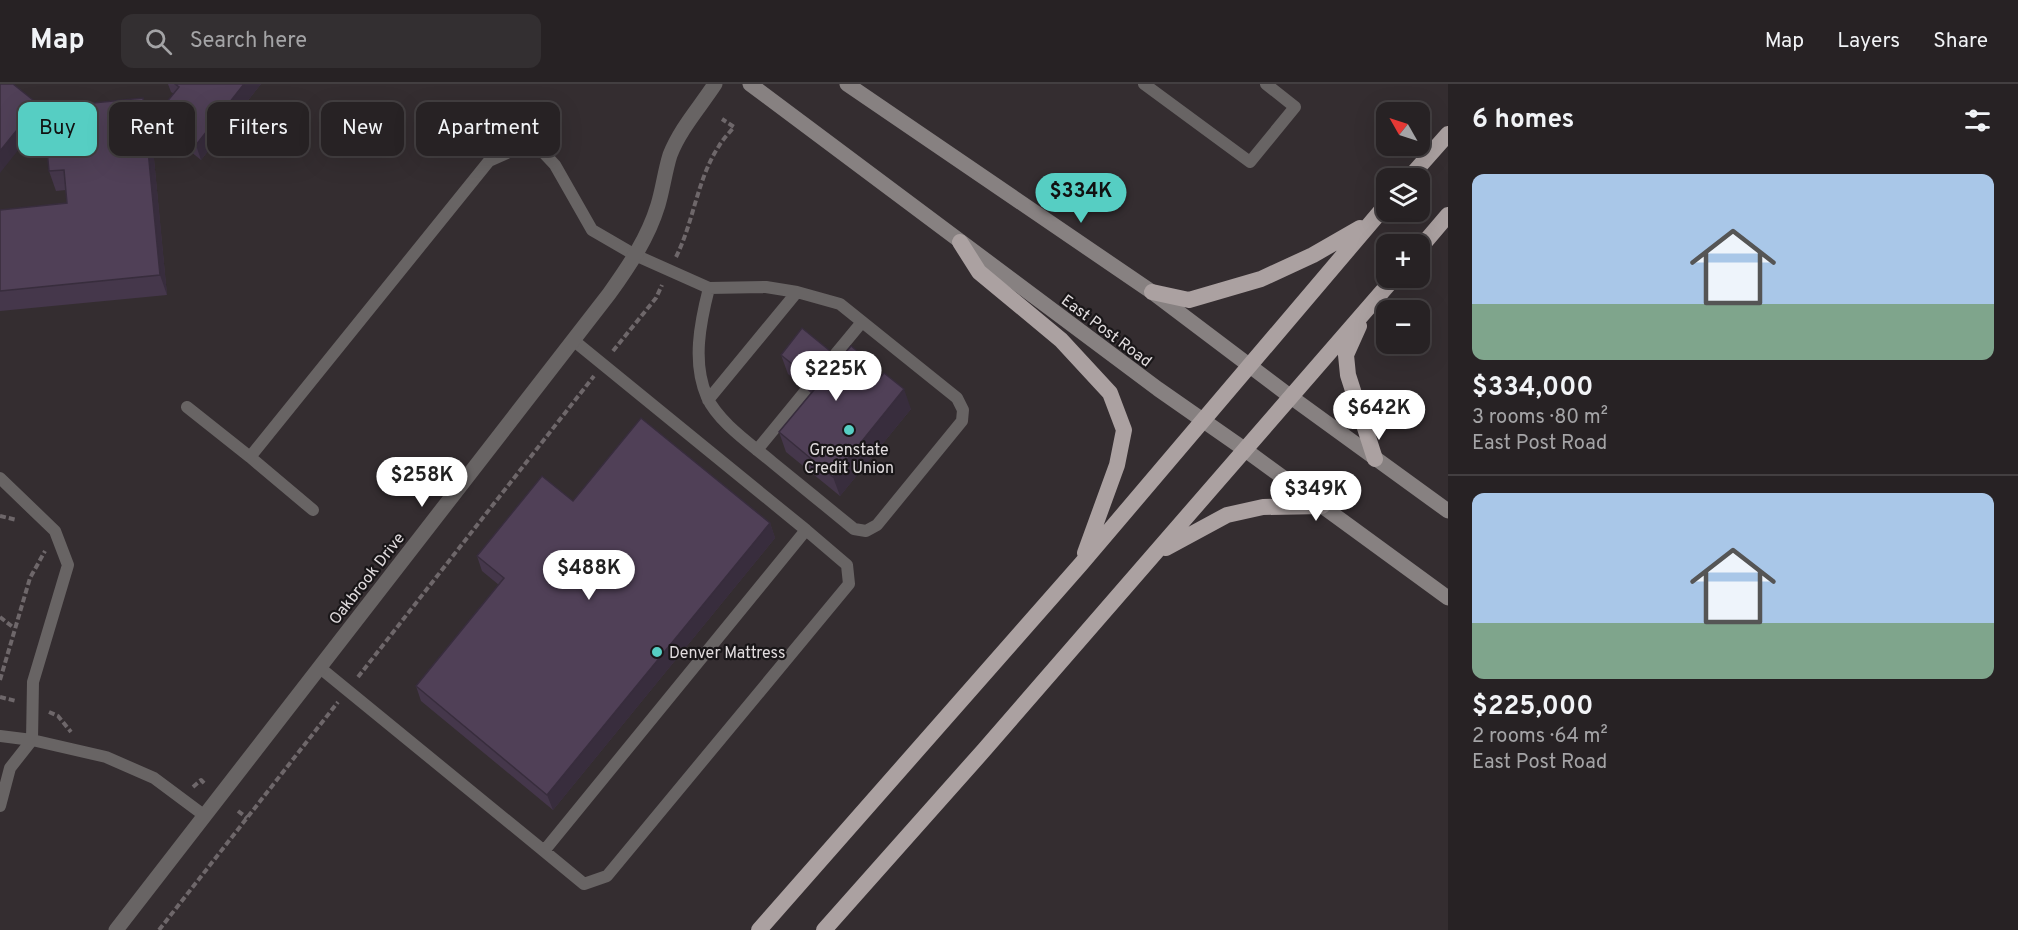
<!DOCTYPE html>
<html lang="en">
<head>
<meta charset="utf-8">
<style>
  :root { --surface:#272224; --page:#332f31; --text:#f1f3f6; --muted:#a4a4a6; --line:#433f41; --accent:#56cec3 }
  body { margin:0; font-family:Overpass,sans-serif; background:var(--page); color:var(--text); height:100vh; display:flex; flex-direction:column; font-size:22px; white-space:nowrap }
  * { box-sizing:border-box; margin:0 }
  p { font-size:20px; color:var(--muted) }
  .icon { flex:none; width:33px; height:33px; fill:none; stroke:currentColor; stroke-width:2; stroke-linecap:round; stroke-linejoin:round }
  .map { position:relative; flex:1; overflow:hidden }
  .panel { display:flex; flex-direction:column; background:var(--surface); width:570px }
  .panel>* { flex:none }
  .banner { position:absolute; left:18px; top:18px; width:570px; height:54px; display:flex; gap:12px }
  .needle { width:39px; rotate:309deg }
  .controls { position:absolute; left:1376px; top:18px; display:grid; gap:12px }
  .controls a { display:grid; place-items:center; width:54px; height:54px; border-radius:12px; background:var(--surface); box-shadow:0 6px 24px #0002,0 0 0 2px var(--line); font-size:30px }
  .price { position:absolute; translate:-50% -51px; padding:0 14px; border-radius:21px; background:#fff; color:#222; font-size:20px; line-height:39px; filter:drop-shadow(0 2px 3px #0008) }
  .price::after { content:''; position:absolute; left:50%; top:36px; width:18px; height:14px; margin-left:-9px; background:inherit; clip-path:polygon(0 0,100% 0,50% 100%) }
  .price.active { background:var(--accent); color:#111 }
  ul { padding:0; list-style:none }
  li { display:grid; align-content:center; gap:12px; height:318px; padding:0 24px }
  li+li { border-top:2px solid var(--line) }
  li span { display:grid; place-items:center; height:186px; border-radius:12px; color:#555 }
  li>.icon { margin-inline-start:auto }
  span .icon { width:108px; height:108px; fill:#fffc; stroke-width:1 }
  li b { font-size:26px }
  h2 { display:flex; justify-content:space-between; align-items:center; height:72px; padding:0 24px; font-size:26px }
  .tag { padding:0 21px; border-radius:12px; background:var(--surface); box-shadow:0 6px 24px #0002,0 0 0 2px var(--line); font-size:21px; line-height:54px }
  .tag.active { background:var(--accent); color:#111 }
  header { display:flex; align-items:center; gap:36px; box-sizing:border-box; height:84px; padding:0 30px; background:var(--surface); border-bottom:2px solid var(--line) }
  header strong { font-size:28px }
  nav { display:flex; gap:33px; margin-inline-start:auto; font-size:21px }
  .search { width:420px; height:54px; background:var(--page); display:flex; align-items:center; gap:15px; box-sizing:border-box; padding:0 21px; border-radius:12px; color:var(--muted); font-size:22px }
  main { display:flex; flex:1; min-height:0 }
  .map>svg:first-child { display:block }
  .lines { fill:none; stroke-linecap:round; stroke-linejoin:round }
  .path { stroke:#6e676a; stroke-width:4; stroke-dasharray:6 3; stroke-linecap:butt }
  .service { stroke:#686464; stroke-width:12 }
  .minor { stroke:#686464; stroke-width:15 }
  .secondary { stroke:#878181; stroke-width:15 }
  .trunk { stroke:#aba1a1; stroke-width:16 }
  .wall { fill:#45374b }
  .shaded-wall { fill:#382d3d }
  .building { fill:#504057; stroke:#382d3d; stroke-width:1.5 }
  .poi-dot { fill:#56cec3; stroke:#191618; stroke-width:2 }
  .labels { text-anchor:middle; stroke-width:4.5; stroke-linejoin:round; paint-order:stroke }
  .street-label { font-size:16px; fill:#e1dcde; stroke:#191618 }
  .poi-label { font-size:16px; fill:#e1dcde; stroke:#191618 }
</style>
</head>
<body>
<header>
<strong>Map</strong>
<div class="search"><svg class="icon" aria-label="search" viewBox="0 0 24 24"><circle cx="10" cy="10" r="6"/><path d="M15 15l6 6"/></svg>Search here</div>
<nav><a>Map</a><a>Layers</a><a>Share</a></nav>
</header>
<main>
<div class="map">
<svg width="1448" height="846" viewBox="0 0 1448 846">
  <rect width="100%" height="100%" fill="#342d30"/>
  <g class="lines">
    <path class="path" d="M676,173C694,137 697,95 719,62C723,55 729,49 734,43L722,35
      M613,267L656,214L662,201
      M0,432L17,436
      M0,533L14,544
      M358,593L594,292
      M0,596L30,494L45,467
      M0,613L16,617
      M49,628L58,632L71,648
      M193,703L201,696L205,700
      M238,727L247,734
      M159,846L338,618"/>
    <path class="service" d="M1144,0L1250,78L1295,23L1266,0
      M709,204C700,239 692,279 707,313C718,338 752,361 772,378C799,400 827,423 854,445L866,447L877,441L962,337L963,326L957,314L840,220L797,208
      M828,279L862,238
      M187,323L250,373
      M757,366L807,305
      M0,394L55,447L68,481L33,598L32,656L0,652
      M313,426L250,373L489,77L516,65H540L555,81L592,146L635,171L709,204L766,203L797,208L708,316
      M319,583L544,767L806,446L573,256
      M0,722L10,684L32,656L106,673L154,694L205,732
      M544,767L584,800L607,792L849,500L847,481L806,446"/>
    <path class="minor" d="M116,846L609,210C629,182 648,154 658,121C663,104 665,87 670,71C680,45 700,23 715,0"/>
    <path class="secondary" d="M750,0L1158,305L1244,365L1448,514
      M847,0L1152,208L1291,313L1448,427"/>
    <path class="trunk" d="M1409,94L1448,50
      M960,158L979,188L1061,256L1110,309L1124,346L1117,381L1085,469
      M1419,165L1448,131
      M1152,208L1189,216L1261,195L1313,171L1360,144
      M1359,242L1346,271L1348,291L1375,375
      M1166,464L1227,431L1263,423L1322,422
      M759,846L1081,480L1386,121
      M824,846L984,666L1394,194"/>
  </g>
  <path class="wall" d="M168,0H261L201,76L163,45L157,30L174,10L171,8Z
    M150,33L167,211L0,227V126L67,119L66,106L56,107L49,87Z
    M781,271L870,277L874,289L911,325L840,412L786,368L779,348L811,309L788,290Z
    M573,417L770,439L775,454L553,726L421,617L416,602L499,501L482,487L477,472Z"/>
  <path class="shaded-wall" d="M244,0H261L201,76L196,61Z
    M143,14L150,33L167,211L160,191Z
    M38,20L43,35L0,89V67Z
    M870,277L877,297L866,282Z
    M904,305L911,325L840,412L833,393Z
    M770,439L775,454L553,726L547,711Z"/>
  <path class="building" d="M0,0H13L38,20L0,67Z
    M175,0H244L196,61L157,30L179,3Z
    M143,14L160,191L0,207V126L67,119L64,86L49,87L43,24Z
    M802,244L840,275L851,262L870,277L866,282L880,294L884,289L904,305L833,393L779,348L818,301L781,271Z
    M641,334L770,439L547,711L416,602L504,494L477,472L542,392L573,417Z"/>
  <g class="poi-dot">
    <circle cx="849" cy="346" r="6"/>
    <circle cx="657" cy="568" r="6"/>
  </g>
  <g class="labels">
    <g class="street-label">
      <text transform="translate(1107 246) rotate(37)" y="6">East Post Road</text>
      <text transform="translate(366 494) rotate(-52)" y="6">Oakbrook Drive</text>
    </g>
    <g class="poi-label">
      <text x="849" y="371">Greenstate<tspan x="849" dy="18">Credit Union</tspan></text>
      <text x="669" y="574" text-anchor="start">Denver Mattress</text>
    </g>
  </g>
</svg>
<div class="controls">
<a><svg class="needle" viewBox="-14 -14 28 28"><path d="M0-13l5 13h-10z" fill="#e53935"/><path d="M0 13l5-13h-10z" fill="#a4a4a6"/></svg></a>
<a><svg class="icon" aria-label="layers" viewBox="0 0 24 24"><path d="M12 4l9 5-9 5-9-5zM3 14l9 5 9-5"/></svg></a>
<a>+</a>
<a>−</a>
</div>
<b class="price active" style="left:1081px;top:140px">$334K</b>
<b class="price" style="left:836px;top:318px">$225K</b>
<b class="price" style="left:1379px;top:357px">$642K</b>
<b class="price" style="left:422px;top:424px">$258K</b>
<b class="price" style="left:1316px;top:438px">$349K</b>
<b class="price" style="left:589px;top:517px">$488K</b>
<div class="banner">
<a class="tag active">Buy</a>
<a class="tag">Rent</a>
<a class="tag">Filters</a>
<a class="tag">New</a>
<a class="tag">Apartment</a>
</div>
</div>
<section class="panel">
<h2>6 homes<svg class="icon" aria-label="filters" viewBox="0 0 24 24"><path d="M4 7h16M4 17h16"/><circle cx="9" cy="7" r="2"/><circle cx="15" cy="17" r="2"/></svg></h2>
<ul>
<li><span style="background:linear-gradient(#a9c7e8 70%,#7fa58c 0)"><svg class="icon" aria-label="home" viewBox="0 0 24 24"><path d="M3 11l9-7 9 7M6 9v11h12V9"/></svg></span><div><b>$334,000</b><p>3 rooms · 80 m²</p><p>East Post Road</p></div></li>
<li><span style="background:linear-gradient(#a9c7e8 70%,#7fa58c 0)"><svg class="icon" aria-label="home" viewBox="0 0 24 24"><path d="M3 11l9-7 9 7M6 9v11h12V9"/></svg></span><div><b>$225,000</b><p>2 rooms · 64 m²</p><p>East Post Road</p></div></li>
</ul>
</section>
</main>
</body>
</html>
